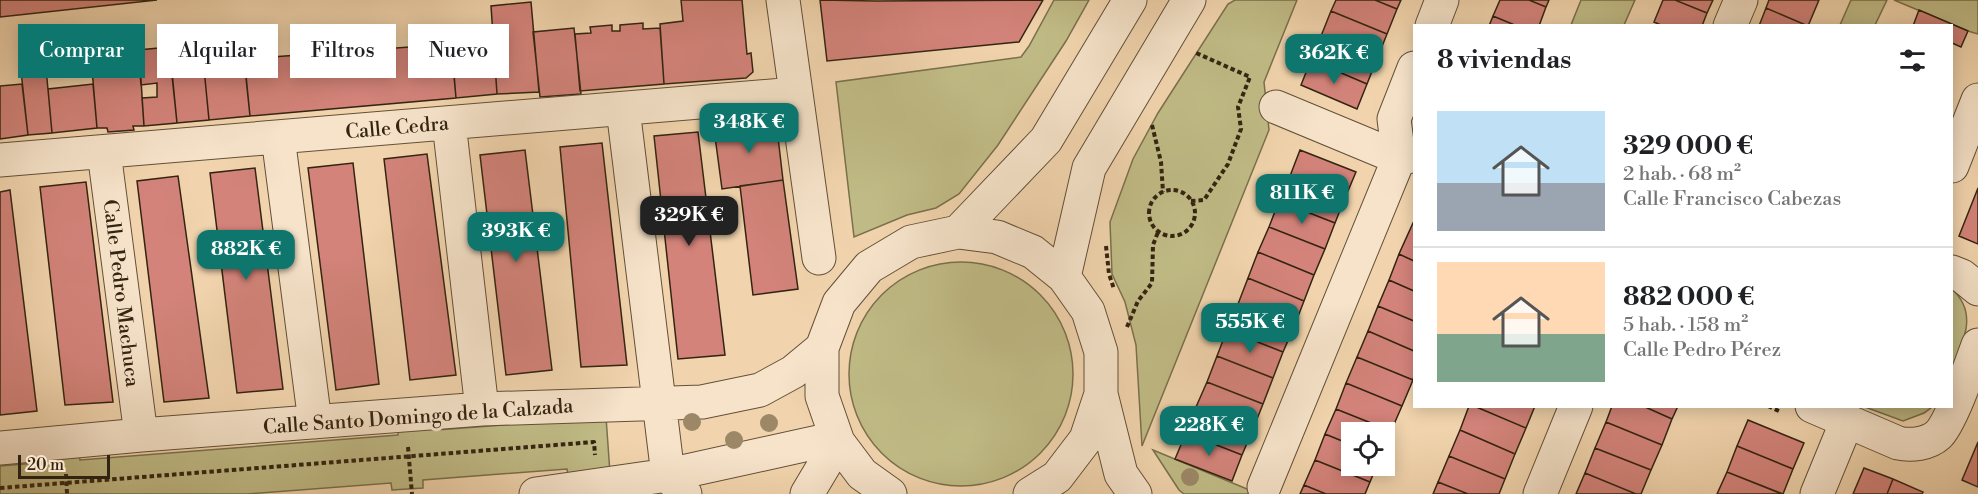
<!DOCTYPE html>
<html lang="es">
<head>
<meta charset="utf-8">
<style>
  :root { --surface:#fff; --page:#f2f2f2; --text:#202124; --muted:#757577; --line:#e0e0e0; --accent:#0f766e }
  body { margin:0; font-family:"Libre Bodoni",serif; background:var(--page); color:var(--text); height:100vh; display:flex; flex-direction:column; font-size:22px; white-space:nowrap }
  * { box-sizing:border-box; margin:0 }
  p { font-size:20px; color:var(--muted) }
  .icon { flex:none; width:33px; height:33px; fill:none; stroke:currentColor; stroke-width:2; stroke-linecap:round; stroke-linejoin:round }
  .map { position:relative; flex:1; overflow:hidden }
  .side { position:absolute; left:1413px; top:24px; width:540px; height:384px; display:flex; flex-direction:column; background:var(--surface); border-radius:0px; box-shadow:0 3px 15px #0003 }
  .side>* { flex:none }
  .guide { position:absolute; left:18px; top:24px; width:570px; height:54px; display:flex; gap:12px }
  .buttons { position:absolute; left:1341px; top:422px; display:grid; gap:12px }
  .buttons a { display:grid; place-items:center; width:54px; height:54px; border-radius:0px; background:var(--surface); box-shadow:0 3px 15px #0003; font-size:30px }
  .scale { position:absolute; left:18px; bottom:15px; width:92px; box-sizing:border-box; padding-left:6px; border:3px solid #332411; border-top:0; font-size:16px; line-height:21px; white-space:nowrap; color:#332411; -webkit-text-stroke:4px #f6e3ca; paint-order:stroke }
  .price { position:absolute; translate:-50% -51px; padding:0 14px; border-radius:12px; background:var(--accent); color:#fff; font-size:20px; line-height:39px; filter:drop-shadow(0 2px 3px #0008) }
  .price::after { content:''; position:absolute; left:50%; top:36px; width:18px; height:14px; margin-left:-9px; background:inherit; clip-path:polygon(0 0,100% 0,50% 100%) }
  .price.selected { background:#222; color:#fff }
  ul { padding:0; list-style:none }
  li { display:flex; align-items:center; gap:18px; height:150px; padding:0 24px }
  li+li { border-top:2px solid var(--line) }
  li span { display:grid; place-items:center; flex:none; width:168px; height:120px; border-radius:0px; color:#555 }
  li>.icon { margin-inline-start:auto }
  span .icon { width:72px; height:72px; fill:#fffc; stroke-width:1 }
  li b { font-size:26px }
  h2 { display:flex; justify-content:space-between; align-items:center; height:72px; padding:0 24px; font-size:26px }
  .tag { padding:0 21px; border-radius:0px; background:var(--surface); box-shadow:0 3px 15px #0003; font-size:21px; line-height:54px }
  .tag.selected { background:var(--accent); color:#fff }
  .map>svg:first-child { display:block }
  .green { fill:#c0bb86; stroke:#7a704c; stroke-width:1.5 }
  .building { fill:#d3837a; stroke:#332411; stroke-width:1.5 }
  .lines { fill:none; stroke-linecap:round; stroke-linejoin:round }
  .minor-casing { stroke:#625038; stroke-width:35 }
  .path { stroke:#332411; stroke-width:4; stroke-dasharray:4.5 3; stroke-linecap:butt }
  .minor { stroke:#f6e3ca; stroke-width:33 }
  .tree { fill:#9c8867 }
  .labels { text-anchor:middle; stroke-width:6; stroke-linejoin:round; paint-order:stroke }
  .street-label { font-size:20px; fill:#332411; stroke:#f6e3ca }
</style>
</head>
<body>
<div class="map">
<svg width="1978" height="494" viewBox="0 0 1978 494">
  <rect width="100%" height="100%" fill="#f1d4ad"/>
  <filter id="stains"><feTurbulence type="fractalNoise" baseFrequency=".00333" numOctaves="4"/><feColorMatrix values="0 0 0 0 .2 0 0 0 0 .09 0 0 0 0 .02 0 0 0 .5 -.17"/></filter>
  <radialGradient id="worn" r=".72"><stop offset=".6" stop-color="#630" stop-opacity="0"/><stop offset="1" stop-color="#630" stop-opacity=".3"/></radialGradient>
  <path class="green" d="M1054,0H1089L1066,41L998,145L959,194L936,208L907,215L854,237L836,82L1021,57L1029,46Z
    M1235,0H1297L1264,82L1269,130L1142,446L1136,345L1125,302L1112,274L1110,222L1133,159L1158,113L1228,4Z
    M1581,0H1635L1624,25H1571Z
    M1851,0H1887L1875,25H1840Z
    M1894,0H1978V34L1968,31Z
    M849 374a112 112 0 1 1 224 0a112 112 0 1 1-224 0Z
    M1952,289C1978,313 1964,340 1952,369Z
    M1865,407L1932,406V407L1924,413L1903,421Z
    M606,417L610,473L568,476L567,469L423,480V488L392,490L391,483L247,494H0V466L48,462V451L78,449L80,460L398,435V424L436,421L437,430Z
    M1153,450L1259,494H1184L1179,490Z"/>
  <path class="building" d="M0,0H157L0,17Z
    M681,0H742L747,54L751,53L753,72L746,78L664,84L660,24L683,21Z
    M820,0L876,1L1043,0L1019,42L827,61Z
    M1336,0H1375L1397,9L1387,34L1331,11Z
    M1375,0H1401L1397,9Z
    M1500,0H1529L1546,7L1539,26H1517L1493,16Z
    M1529,0H1549L1546,7Z
    M1663,0H1675L1707,13L1702,26H1663L1654,22Z
    M1675,0H1713L1707,13Z
    M1769,0H1819L1808,26L1766,8Z
    M531,2L539,92L497,94L491,6Z
    M1766,8L1808,26H1759Z
    M1919,10L1968,31L1961,47L1952,43V26H1913Z
    M1331,11L1387,34L1377,59L1321,36Z
    M1493,16L1517,26H1489Z
    M643,23V29L660,28L664,84L580,91L575,34L591,33L590,27L612,25V31H620V25Z
    M574,28L581,94L540,97L533,32Z
    M493,35L497,94L456,98L451,38Z
    M1321,36L1377,59L1367,84L1311,60Z
    M451,44L456,98L250,116L244,59Z
    M169,47L177,123L144,126L142,98L157,97V83L141,85L138,50Z
    M244,55L250,116L209,120L203,58Z
    M203,58L209,120L177,123L171,62Z
    M1311,60L1367,84L1357,109L1301,85Z
    M140,65L144,126H133L134,130L108,132L107,128H97L92,69Z
    M46,68L52,133L28,135L21,71Z
    M22,84L28,135L0,139V86Z
    M93,84L97,128L52,133L48,89Z
    M776,120L783,180L722,189L714,129Z
    M698,132L725,355L678,359L654,136Z
    M602,143L627,365L581,367L560,147Z
    M525,150L552,370L506,375L480,155Z
    M1300,150L1356,172L1345,198L1290,176Z
    M427,154L456,375L410,380L384,159Z
    M353,163L379,384L336,390L308,168Z
    M255,168L283,389L237,393L210,173Z
    M178,176L209,398L164,402L137,181Z
    M1290,176L1345,198L1335,223L1279,201Z
    M783,180L798,289L753,295L740,186Z
    M86,182L113,402L65,405L40,187Z
    M1978,188V244L1959,236Z
    M10,190L37,411L0,415V192Z
    M1279,201L1335,223L1325,249L1269,227Z
    M1413,223L1414,224V261L1399,254Z
    M1269,227L1325,249L1314,275L1258,252Z
    M1258,252L1314,275L1304,301L1248,278Z
    M1399,254L1414,261V291L1389,280Z
    M1248,278L1304,301L1294,327L1238,304Z
    M1389,280L1414,291V321L1378,306Z
    M1238,304L1294,327L1283,352L1227,330Z
    M1378,306L1414,321V351L1368,331Z
    M1227,330L1283,352L1273,378L1217,356Z
    M1368,331L1414,351V376L1413,380L1357,357Z
    M1217,356L1273,378L1263,404L1207,382Z
    M1357,357L1413,380L1402,406L1346,383Z
    M1207,382L1263,404L1253,429L1196,407Z
    M1346,383L1402,406L1391,431L1336,409Z
    M1469,406H1474L1526,428L1515,454L1460,430Z
    M1474,406H1535L1526,428Z
    M1612,406H1643L1672,419L1662,445L1606,422Z
    M1643,406H1678L1672,419Z
    M1196,407L1253,429L1242,455L1186,433Z
    M1336,409L1391,431L1384,448V432H1352V445L1325,434Z
    M1748,420L1804,443L1793,469L1737,446Z
    M1606,422L1662,445L1651,470L1595,448Z
    M1460,430L1515,454L1505,479L1449,456Z
    M1186,433L1242,455L1232,481L1175,459Z
    M1325,434L1352,445V465H1377L1370,482L1315,460Z
    M1978,442V487L1962,480Z
    M1737,446L1793,469L1783,494L1727,472Z
    M1595,448L1651,470L1641,494H1636L1585,473Z
    M1449,456L1505,479L1499,494H1468L1438,482Z
    M1315,460L1370,482L1365,494H1326L1304,485Z
    M1864,468L1893,479L1887,494H1853Z
    M1727,472L1782,494H1717Z
    M1585,473L1636,494H1576Z
    M1893,479L1923,492L1922,494H1887Z
    M1438,482L1468,494H1433Z
    M1304,485L1326,494H1300Z"/>
  <g class="lines">
    <defs>
      <path id="minor" d="M783,0L819,258
        M1432,26L1442,0
        M1730,26L1741,0
        M1276,107L1399,158L1414,156
        M623,109L668,475L685,494
        M449,123L482,409
        M278,137L315,422
        M104,152L141,435
        M0,160L795,94
        M1952,166L1978,100
        M958,232L1046,140L1130,0
        M1952,272L1962,276L1978,289
        M1064,277L1089,168L1189,0
        M1101,394L1121,474L1135,494
        M1812,406L1898,443C1911,446 1928,444 1938,435C1951,423 1971,364 1978,345
        M0,448L141,435L482,409L702,402L760,390L793,372L822,348
        M1264,487L1399,158L1394,119L1414,68
        M536,494L668,475L836,438
        M807,494L838,442
        M890,494L862,474L838,442L822,396V348L839,303L869,267L911,242L958,232L997,237L1033,252L1064,277L1088,311L1101,352V394L1086,439L1057,477L1030,494
        M1540,494L1576,406
        M1817,494L1847,421"/>
    </defs>
    <use href="#minor" class="minor-casing"/>
    <path class="path" d="M1152,125L1161,162L1163,192
      M1149 213a23 23 0 1 1 46 0a23 23 0 1 1-46 0Z
      M1191,201L1204,200L1228,164L1241,129L1238,107L1250,77L1194,52
      M1106,246L1109,274L1114,289
      M1127,327L1138,301L1152,283L1153,245L1158,232
      M1768,406L1781,412
      M408,447L412,494
      M66,474L67,494
      M0,488L594,442L595,455"/>
    <use href="#minor" class="minor"/>
  </g>
  <g class="tree">
    <circle cx="692" cy="422" r="9"/>
    <circle cx="769" cy="423" r="9"/>
    <circle cx="734" cy="440" r="9"/>
    <circle cx="1190" cy="477" r="9"/>
  </g>
  <g class="labels">
    <g class="street-label">
      <text transform="translate(397 127) rotate(-5)" y="7">Calle Cedra</text>
      <text transform="translate(122 293) rotate(83)" y="7">Calle Pedro Machuca</text>
      <text transform="translate(418 416) rotate(-4)" y="7">Calle Santo Domingo de la Calzada</text>
    </g>
  </g>
  <rect width="100%" height="100%" filter="url(#stains)"/>
  <rect width="100%" height="100%" fill="url(#worn)"/>
</svg>
<div class="buttons">
<a><svg class="icon" aria-label="locate" viewBox="0 0 24 24"><circle cx="12" cy="12" r="6"/><path d="M12 2v4M12 18v4M2 12h4M18 12h4"/></svg></a>
</div>
<div class="scale">20 m</div>
<b class="price" style="left:1334px;top:85px">362K €</b>
<b class="price" style="left:749px;top:154px">348K €</b>
<b class="price" style="left:1302px;top:225px">811K €</b>
<b class="price selected" style="left:689px;top:247px">329K €</b>
<b class="price" style="left:516px;top:263px">393K €</b>
<b class="price" style="left:246px;top:281px">882K €</b>
<b class="price" style="left:1250px;top:354px">555K €</b>
<b class="price" style="left:1209px;top:457px">228K €</b>
<div class="guide">
<a class="tag selected">Comprar</a>
<a class="tag">Alquilar</a>
<a class="tag">Filtros</a>
<a class="tag">Nuevo</a>
</div>
<section class="side">
<h2>8 viviendas<svg class="icon" aria-label="filters" viewBox="0 0 24 24"><path d="M4 7h16M4 17h16"/><circle cx="9" cy="7" r="2"/><circle cx="15" cy="17" r="2"/></svg></h2>
<ul>
<li><span style="background:linear-gradient(#bfe0f5 60%,#9aa5b1 0)"><svg class="icon" aria-label="home" viewBox="0 0 24 24"><path d="M3 11l9-7 9 7M6 9v11h12V9"/></svg></span><div><b>329 000 €</b><p>2 hab. · 68 m²</p><p>Calle Francisco Cabezas</p></div></li>
<li><span style="background:linear-gradient(#ffd9b3 60%,#7fa58c 0)"><svg class="icon" aria-label="home" viewBox="0 0 24 24"><path d="M3 11l9-7 9 7M6 9v11h12V9"/></svg></span><div><b>882 000 €</b><p>5 hab. · 158 m²</p><p>Calle Pedro Pérez</p></div></li>
</ul>
</section>
</div>
</body>
</html>
